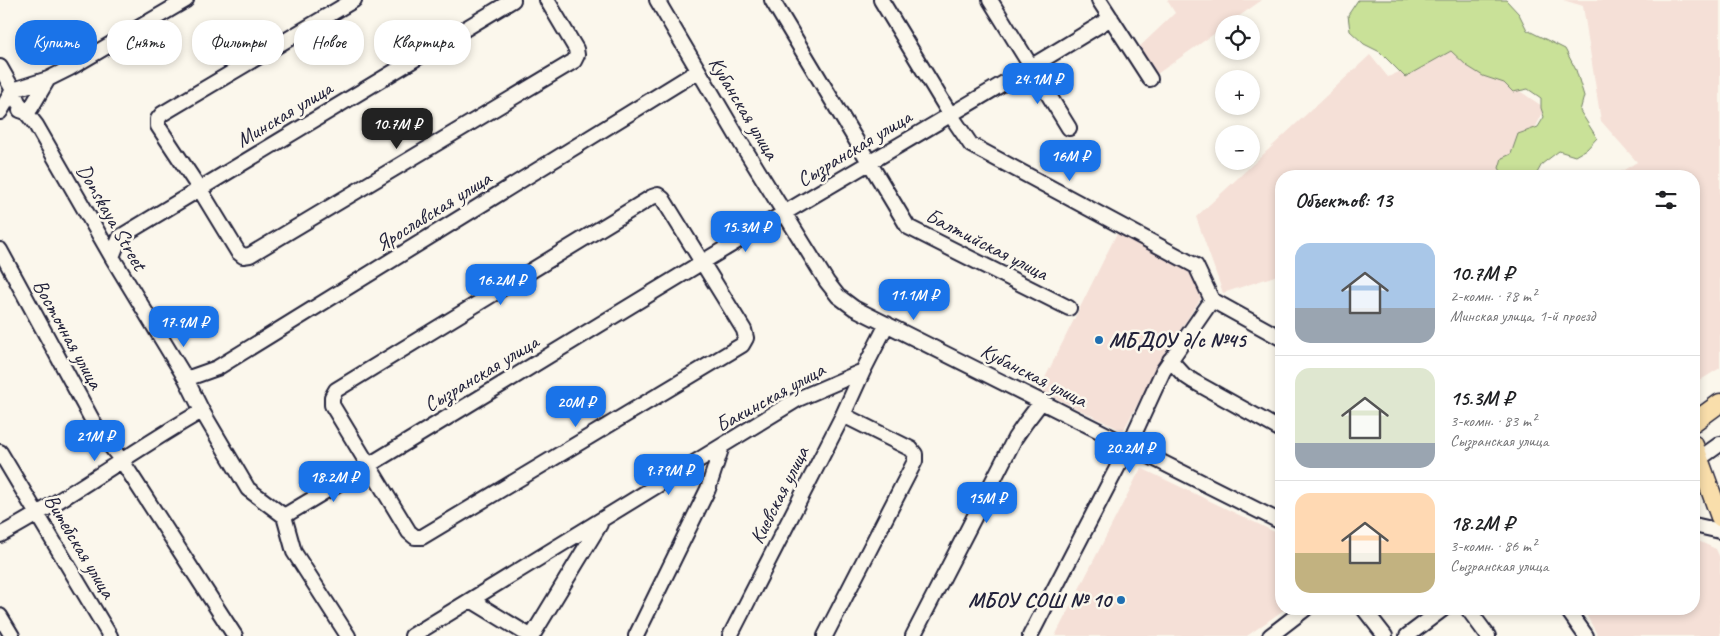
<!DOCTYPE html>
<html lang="ru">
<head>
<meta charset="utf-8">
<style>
  :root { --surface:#fff; --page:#f6f6f6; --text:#202124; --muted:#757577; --line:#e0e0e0; --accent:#1a73e8 }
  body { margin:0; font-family:Caveat,sans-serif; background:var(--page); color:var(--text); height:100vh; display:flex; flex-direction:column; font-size:19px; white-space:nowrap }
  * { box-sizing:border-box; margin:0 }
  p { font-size:16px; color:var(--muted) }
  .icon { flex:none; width:28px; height:28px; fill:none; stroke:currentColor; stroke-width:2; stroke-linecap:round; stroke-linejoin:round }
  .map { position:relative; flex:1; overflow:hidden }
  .panel { position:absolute; left:1275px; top:170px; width:425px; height:445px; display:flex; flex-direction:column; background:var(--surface); border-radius:20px; box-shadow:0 2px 8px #0003 }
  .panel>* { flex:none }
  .hud { position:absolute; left:15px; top:20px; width:475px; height:45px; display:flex; gap:10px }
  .tools { position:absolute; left:1215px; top:15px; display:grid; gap:10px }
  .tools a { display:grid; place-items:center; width:45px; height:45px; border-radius:50%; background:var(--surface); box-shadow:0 2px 8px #0003; font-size:25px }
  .price { position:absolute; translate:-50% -42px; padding:0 11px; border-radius:10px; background:var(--accent); color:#fff; font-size:16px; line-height:32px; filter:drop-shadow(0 1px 2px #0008) }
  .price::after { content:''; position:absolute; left:50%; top:30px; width:15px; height:11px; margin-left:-8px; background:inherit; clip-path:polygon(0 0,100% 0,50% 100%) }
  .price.selected { background:#222; color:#fff }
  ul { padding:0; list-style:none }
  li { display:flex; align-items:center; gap:15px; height:125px; padding:0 20px }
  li+li { border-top:1px solid var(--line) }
  li span { display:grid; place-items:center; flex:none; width:140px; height:100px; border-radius:15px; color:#555 }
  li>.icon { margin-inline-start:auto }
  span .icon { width:60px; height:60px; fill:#fffc; stroke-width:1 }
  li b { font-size:21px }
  h2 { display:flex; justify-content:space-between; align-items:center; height:60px; padding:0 20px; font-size:21px }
  .chip { padding:0 18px; border-radius:20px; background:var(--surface); box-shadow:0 2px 8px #0003; font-size:18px; line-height:45px }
  .chip.selected { background:var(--accent); color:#fff }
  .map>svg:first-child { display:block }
  .built { fill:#f5e0d7 }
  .green { fill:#c9e198; stroke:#76826a }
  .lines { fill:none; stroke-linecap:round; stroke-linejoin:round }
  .minor-casing { stroke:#22223b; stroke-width:18 }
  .major-casing { stroke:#22223b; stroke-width:21 }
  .minor { stroke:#fbf7ec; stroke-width:14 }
  .major { stroke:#f9deab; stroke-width:18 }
  .poi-dot { fill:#1f6fb2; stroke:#fbf7ec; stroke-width:2 }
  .labels { text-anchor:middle; stroke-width:5; stroke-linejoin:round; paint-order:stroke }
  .street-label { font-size:21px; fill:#22223b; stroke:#fbf7ec }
  .poi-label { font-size:21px; font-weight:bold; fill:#22223b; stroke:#fbf7ec; text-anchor:start }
</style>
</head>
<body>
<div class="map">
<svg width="1720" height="636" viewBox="0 0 1720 636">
  <rect width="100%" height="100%" fill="#fbf7ec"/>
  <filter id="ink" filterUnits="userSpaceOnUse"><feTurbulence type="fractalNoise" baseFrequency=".02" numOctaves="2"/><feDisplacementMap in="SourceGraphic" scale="10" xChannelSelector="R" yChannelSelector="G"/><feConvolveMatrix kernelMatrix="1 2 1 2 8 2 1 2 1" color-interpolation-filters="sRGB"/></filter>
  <g filter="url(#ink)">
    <path class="built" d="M1167,0H1262L1228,24H1224V27L1154,76L1135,51L1175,13Z
      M1563,0H1720V368L1694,384V176H1614L1637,162L1601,121L1583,6Z
      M1454,47L1545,108L1512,176H1281V274L1223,293L1196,217L1370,55L1388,77Z
      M1117,233L1190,268L1201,298L1162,358L1123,431L1039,390Z
      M1141,468L1281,535V609H1285L1247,636H1055Z
      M1694,539L1716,549L1720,558V636H1598L1583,609H1694Z"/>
    <path class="green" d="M1358,0H1506L1519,14L1527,30L1565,49L1576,70L1584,96L1580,111L1597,138L1587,149L1575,156L1559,151L1542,164L1537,173L1553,176H1504L1499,168L1502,158L1511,154L1518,134L1538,127L1544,117L1541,108V98L1528,89L1513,92L1504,83L1483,76L1467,66L1451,51L1405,77L1380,52L1364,44L1350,31L1348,15Z"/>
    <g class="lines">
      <defs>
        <path id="minor" d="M354,0L162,114L158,119V126L199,188L238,252L243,256L250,255L574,61L577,55L576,49L547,0
          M657,0L741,143L827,282L838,296L854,308L1281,522
          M772,0L908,227L1069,308
          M881,0L950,114L971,145L1196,266L1212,300L1281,338
          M990,0L1069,128
          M1099,0L1150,79
          M0,67L13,90L18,102L36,125L112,257L186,379L202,411L248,489L284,516L294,552L348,636
          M20,110L26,112L31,108L48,79
          M0,112L13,90L48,79L70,68L186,0
          M658,195L663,199L744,330L746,338L742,345L422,537H415L409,532L332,405V397L336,390L652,197Z
          M0,250L96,427L122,461L235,636
          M112,257L120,237L513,0
          M1170,360L1184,375L1193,381L1281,430
          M186,379L217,368L698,71
          M0,452L110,636
          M1699,459L1720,444
          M284,516C447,419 607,319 769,222C883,154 998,88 1111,18
          M1694,525L1720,531
          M0,535C70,498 133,450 202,411
          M471,600L530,636
          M1364,609L1385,636
          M1468,609L1488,636
          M1567,609L1586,636
          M0,616L12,636
          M412,636L798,399L863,371L887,324
          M532,636L600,524
          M636,636L708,489L722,446
          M730,636L843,415L863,371
          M825,636L915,461V454L911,449L843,415
          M913,636L1015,438L1026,422L1042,401
          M1030,636L1129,445L1163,371L1212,300
          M1270,636L1305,609
          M1407,636L1443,609"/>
        <path id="major" d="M1694,422L1720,403
          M1694,445L1720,517"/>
      </defs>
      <use href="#minor" class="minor-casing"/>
      <use href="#major" class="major-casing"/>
      <use href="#minor" class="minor"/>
      <use href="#major" class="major"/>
    </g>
  </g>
  <g class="poi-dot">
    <circle cx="1099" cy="340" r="5"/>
    <circle cx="1121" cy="600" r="5"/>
  </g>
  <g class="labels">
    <g class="street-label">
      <text transform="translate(744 108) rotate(59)" y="7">Кубанская улица</text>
      <text transform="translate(284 114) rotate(-31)" y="7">Минская улица</text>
      <text transform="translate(854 148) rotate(-31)" y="7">Сызранская улица</text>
      <text transform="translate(433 211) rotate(-32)" y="7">Ярославская улица</text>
      <text transform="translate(112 217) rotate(60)" y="7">Donskaya Street</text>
      <text transform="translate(987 244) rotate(27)" y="7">Балтийская улица</text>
      <text transform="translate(68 334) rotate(61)" y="7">Восточная улица</text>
      <text transform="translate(481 373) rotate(-31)" y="7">Сызранская улица</text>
      <text transform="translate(1034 375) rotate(27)" y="7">Кубанская улица</text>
      <text transform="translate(770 397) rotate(-29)" y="7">Бакинская улица</text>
      <text transform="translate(779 495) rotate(-63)" y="7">Киевская улица</text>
      <text transform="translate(80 546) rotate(59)" y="7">Витебская улица</text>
    </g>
    <g class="poi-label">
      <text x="1109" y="347">МБДОУ д/с №45</text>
      <text x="1111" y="607" text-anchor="end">МБОУ СОШ № 10</text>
    </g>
  </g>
</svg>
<div class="tools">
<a><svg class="icon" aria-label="locate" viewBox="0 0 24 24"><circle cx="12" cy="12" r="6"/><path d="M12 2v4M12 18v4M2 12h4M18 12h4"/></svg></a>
<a>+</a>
<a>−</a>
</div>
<b class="price" style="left:1038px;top:105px">24.1M ₽</b>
<b class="price selected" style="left:397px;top:150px">10.7M ₽</b>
<b class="price" style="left:1070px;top:182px">16M ₽</b>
<b class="price" style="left:746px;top:253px">15.3M ₽</b>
<b class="price" style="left:501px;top:306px">16.2M ₽</b>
<b class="price" style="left:914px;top:321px">11.1M ₽</b>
<b class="price" style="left:184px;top:348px">17.9M ₽</b>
<b class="price" style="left:576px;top:428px">20M ₽</b>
<b class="price" style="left:95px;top:462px">21M ₽</b>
<b class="price" style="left:1130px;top:474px">20.2M ₽</b>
<b class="price" style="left:669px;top:496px">9.79M ₽</b>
<b class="price" style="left:334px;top:503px">18.2M ₽</b>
<b class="price" style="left:987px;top:524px">15M ₽</b>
<div class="hud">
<a class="chip selected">Купить</a>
<a class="chip">Снять</a>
<a class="chip">Фильтры</a>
<a class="chip">Новое</a>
<a class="chip">Квартира</a>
</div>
<section class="panel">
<h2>Объектов: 13<svg class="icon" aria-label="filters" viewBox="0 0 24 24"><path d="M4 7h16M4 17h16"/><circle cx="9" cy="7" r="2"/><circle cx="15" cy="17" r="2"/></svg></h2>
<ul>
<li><span style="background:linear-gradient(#a9c7e8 65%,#9aa5b1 0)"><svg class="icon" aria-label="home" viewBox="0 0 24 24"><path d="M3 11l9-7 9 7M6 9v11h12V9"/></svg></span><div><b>10.7M ₽</b><p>2-комн. · 78 m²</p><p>Минская улица, 1-й проезд</p></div></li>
<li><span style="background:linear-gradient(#dfe7d0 75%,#9aa5b1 0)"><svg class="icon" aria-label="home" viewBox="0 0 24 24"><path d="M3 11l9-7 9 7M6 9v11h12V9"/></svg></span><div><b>15.3M ₽</b><p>3-комн. · 83 m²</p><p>Сызранская улица</p></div></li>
<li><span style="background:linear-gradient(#ffd9b3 60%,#c2b280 0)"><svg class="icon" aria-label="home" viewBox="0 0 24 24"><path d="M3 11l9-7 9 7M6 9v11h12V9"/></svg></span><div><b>18.2M ₽</b><p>3-комн. · 86 m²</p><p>Сызранская улица</p></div></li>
</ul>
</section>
</div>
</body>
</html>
